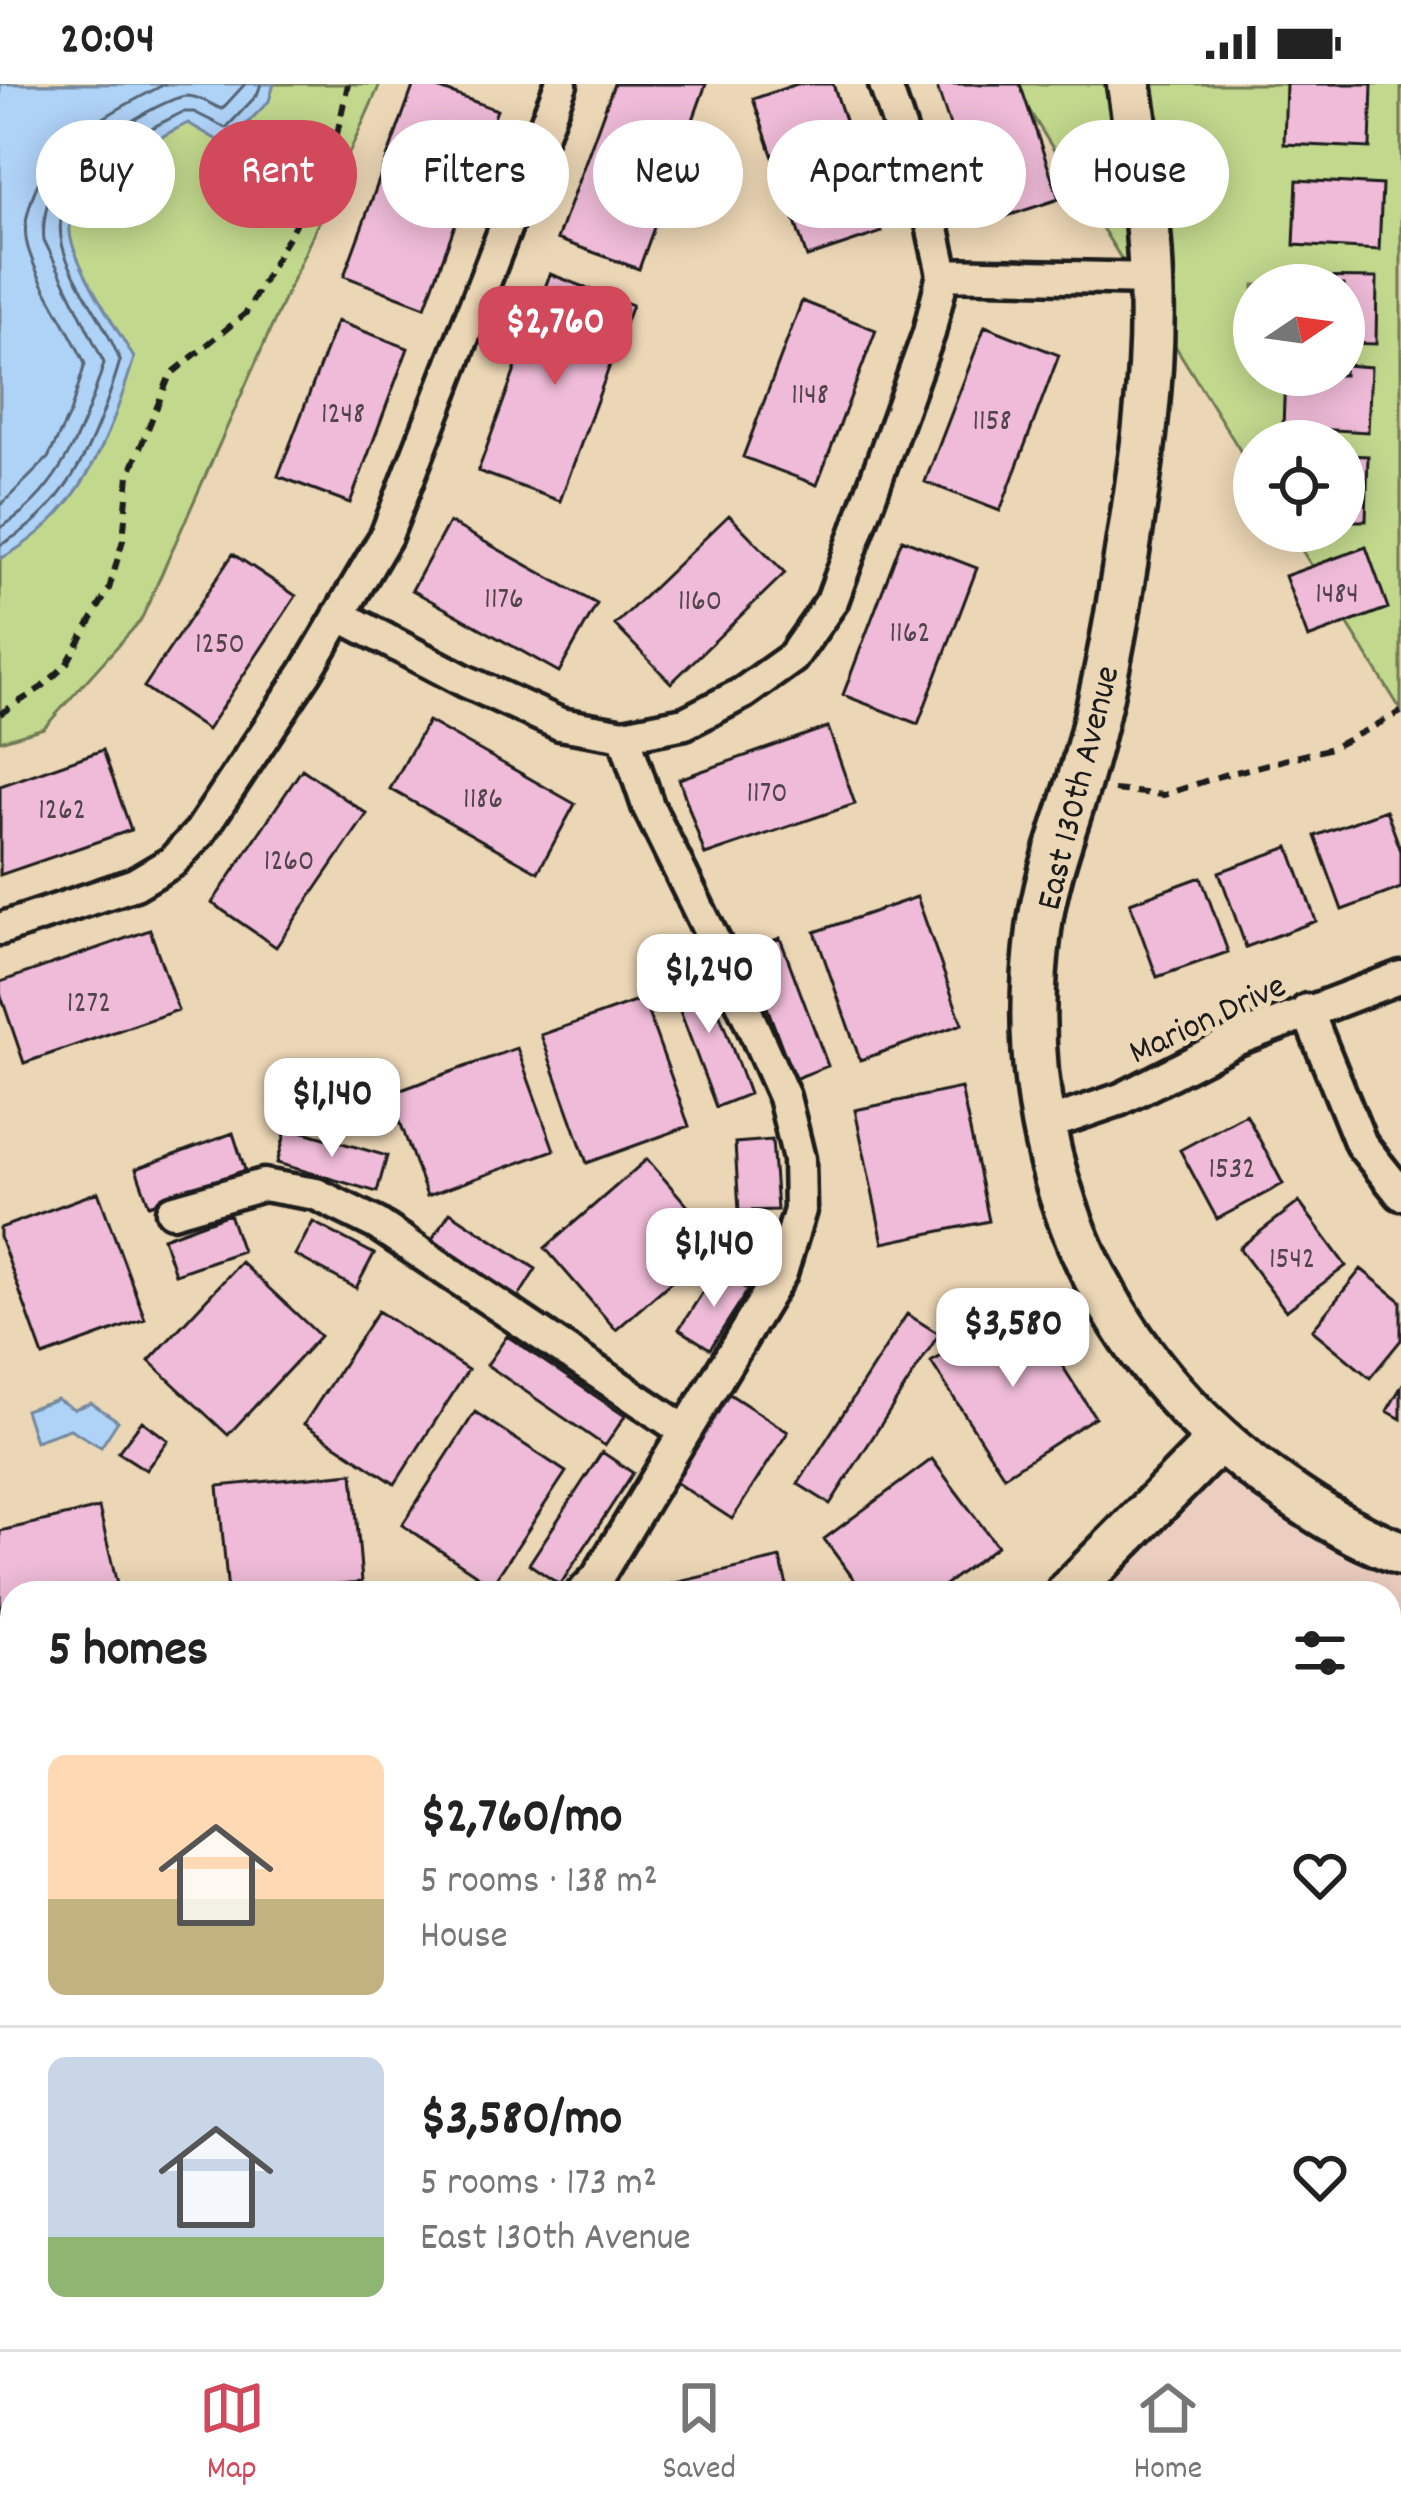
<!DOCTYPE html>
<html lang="en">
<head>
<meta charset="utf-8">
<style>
  :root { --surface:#fff; --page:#f2f2f2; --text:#222; --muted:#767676; --line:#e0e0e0; --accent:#d1495b }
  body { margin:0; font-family:Dekko,sans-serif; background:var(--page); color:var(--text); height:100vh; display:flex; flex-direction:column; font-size:45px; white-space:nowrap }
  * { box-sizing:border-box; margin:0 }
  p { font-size:39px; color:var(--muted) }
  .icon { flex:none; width:66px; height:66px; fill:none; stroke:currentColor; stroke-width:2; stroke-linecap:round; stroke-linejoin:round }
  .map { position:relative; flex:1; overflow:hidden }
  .details { position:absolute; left:0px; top:1497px; width:1401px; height:768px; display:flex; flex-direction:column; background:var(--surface); border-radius:36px 36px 0 0; box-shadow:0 6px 30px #0003 }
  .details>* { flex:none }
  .banner { position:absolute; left:36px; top:36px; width:1329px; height:108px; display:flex; gap:24px }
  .needle { width:78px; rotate:77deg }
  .tools { position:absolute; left:1233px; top:180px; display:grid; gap:24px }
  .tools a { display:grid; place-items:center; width:132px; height:132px; border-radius:50%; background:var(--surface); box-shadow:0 6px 30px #0003; font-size:60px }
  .price { position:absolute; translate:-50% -102px; padding:0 27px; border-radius:24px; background:#fff; color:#222; font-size:39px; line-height:78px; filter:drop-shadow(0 3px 6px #0008) }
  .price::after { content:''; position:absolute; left:50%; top:72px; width:36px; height:27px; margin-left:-18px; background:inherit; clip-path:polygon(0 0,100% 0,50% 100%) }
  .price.on { background:var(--accent); color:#fff }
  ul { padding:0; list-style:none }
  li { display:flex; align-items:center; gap:36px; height:300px; padding:0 48px }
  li+li { border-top:3px solid var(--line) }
  li span { display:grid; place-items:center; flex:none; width:336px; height:240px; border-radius:18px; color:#555 }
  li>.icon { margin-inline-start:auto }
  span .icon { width:144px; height:144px; fill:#fffc; stroke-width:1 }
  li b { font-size:51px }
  h2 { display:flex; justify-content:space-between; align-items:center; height:144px; padding:0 48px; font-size:51px }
  .tag { padding:0 42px; border-radius:54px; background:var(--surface); box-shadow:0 6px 30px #0003; font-size:42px; line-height:108px }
  .tag.on { background:var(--accent); color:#fff }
  .status { display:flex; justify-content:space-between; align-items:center; height:84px; padding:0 60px; background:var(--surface); direction:ltr }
  .status svg { height:33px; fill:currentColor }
  .menu { display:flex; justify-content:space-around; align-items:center; height:168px; border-top:3px solid var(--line); background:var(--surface); font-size:33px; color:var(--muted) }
  .menu a { display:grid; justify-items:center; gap:6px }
  .menu .on { color:var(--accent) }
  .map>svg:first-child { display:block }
  .built { fill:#eccec0 }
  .green { fill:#c2d88d; stroke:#6f7a54; stroke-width:3; fill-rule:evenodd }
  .water { fill:#afd2f7; stroke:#74899f; stroke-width:3 }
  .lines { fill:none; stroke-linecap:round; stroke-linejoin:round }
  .shore { stroke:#576574; stroke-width:3 }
  .building { fill:#efbbd8; stroke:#1c1c1c; stroke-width:3 }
  .lane-casing { stroke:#1c1c1c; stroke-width:24 }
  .street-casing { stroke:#1c1c1c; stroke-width:39 }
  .secondary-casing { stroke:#1c1c1c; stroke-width:51 }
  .path { stroke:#1c1c1c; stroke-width:6; stroke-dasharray:12 9; stroke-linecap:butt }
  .lane { stroke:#ebd6b5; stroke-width:15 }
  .street { stroke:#ebd6b5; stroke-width:30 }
  .secondary { stroke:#ebd6b5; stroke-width:42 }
  .labels { text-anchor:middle; stroke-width:10; stroke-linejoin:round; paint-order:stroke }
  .number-label { font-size:30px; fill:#51444b }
  .street-label { font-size:36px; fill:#1c1c1c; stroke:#ebd6b5 }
</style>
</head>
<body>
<div class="status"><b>20:04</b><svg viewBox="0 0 49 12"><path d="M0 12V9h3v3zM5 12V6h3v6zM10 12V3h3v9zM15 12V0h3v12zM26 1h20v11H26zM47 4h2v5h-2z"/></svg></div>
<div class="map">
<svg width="1401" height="2265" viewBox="0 0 1401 2265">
  <rect width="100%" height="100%" fill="#ebd6b5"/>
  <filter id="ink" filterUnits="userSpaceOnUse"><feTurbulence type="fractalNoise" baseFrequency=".00833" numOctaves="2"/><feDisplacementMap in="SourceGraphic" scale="24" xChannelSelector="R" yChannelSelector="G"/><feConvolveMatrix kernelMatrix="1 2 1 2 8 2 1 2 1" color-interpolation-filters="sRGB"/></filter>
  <g filter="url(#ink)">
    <path class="built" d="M1218,1357L1401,1469V2265H0V1786L12,1782V2253H1389V1509H1068Z"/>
    <path class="green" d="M0,0H380L141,536L44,644L0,657Z
      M1013,0H1401V626L1290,447H1344V357H1254V389ZM1254,201H1344V291H1254Z"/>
    <path class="water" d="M0,0H274L269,17L226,61L188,39C150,59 66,97 70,148C72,178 118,246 134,274C109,356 81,432 0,475Z
      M57,1315L74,1325L91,1319L118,1337L101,1363L70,1345L35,1357L25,1326Z"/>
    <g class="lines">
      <path class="shore" d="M0,422L48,374L70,329L85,280C68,241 41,206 28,164C23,148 26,134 31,118C47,58 114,27 165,0
        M0,444C60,408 85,342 104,279L44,156C42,140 47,116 54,101C66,77 161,13 187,12C200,12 211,21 222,25L245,0
        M0,461C71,424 99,348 120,277C108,243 83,212 68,178C33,98 124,58 183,28H194L226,44L257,11L261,0"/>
    </g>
    <path class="building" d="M414,0H427L497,26L425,223L344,192Z
      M614,0H706L639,185L557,155Z
      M797,0H833L882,148L807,173L753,15Z
      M936,0H1020L1059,115L983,140Z
      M1286,0H1372L1370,64L1284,60Z
      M1297,96L1382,101L1379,166L1294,161Z
      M550,190L632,221L560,417L478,387Z
      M1292,193L1377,194L1376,260L1344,259V201H1292Z
      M802,217L876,246L817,401L743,373Z
      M337,237L408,264L350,419L278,392Z
      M985,242L1059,271L1000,427L925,398Z
      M1344,281L1371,283L1368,348L1283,343L1285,291H1344Z
      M1344,371L1368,372L1366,437H1344Z
      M729,431L785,489L671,599L615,541Z
      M449,438L597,520L559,588L412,506Z
      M902,455L977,484L918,640L843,611Z
      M1366,463L1388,524L1308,554L1285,492Z
      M233,470L296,512L207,646L144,603Z
      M428,637L575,720L538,788L390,705Z
      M828,643L855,720L705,771L679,695Z
      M103,666L131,746L0,791V702Z
      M302,685L367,730L276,863L212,819Z
      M1386,726L1401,767V804L1342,826L1315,752Z
      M1289,763L1316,837L1246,863L1219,788Z
      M1201,793L1228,868L1157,893L1130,819Z
      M917,813L962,940L860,976L815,848Z
      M150,846L178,926L24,979L0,909V898Z
      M780,854L828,982L794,995L746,867Z
      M702,882L749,1010L716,1023L668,895Z
      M643,915L689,1042L587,1079L541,951Z
      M517,964L554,1066L427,1112L390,1010Z
      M961,1004L989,1137L883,1159L855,1026Z
      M1246,1030L1283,1100L1217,1135L1180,1066Z
      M287,1043L387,1072L377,1108L277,1079Z
      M233,1049L245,1086L149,1121L136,1085Z
      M772,1056L777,1126L739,1127L735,1059Z
      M647,1075L718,1157L616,1246L545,1164Z
      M98,1108L145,1235L43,1272L0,1153V1144Z
      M1299,1118L1346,1182L1286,1227L1239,1164Z
      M450,1128L536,1185L516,1217L429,1160Z
      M229,1130L242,1167L175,1190L163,1154Z
      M313,1138L374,1170L356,1204L295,1171Z
      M241,1178L320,1252L228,1351L149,1277Z
      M1361,1185L1401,1217V1256L1370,1294L1312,1246Z
      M717,1186L748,1206L710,1265L679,1245Z
      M1022,1219L1095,1333L1004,1392L931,1278Z
      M378,1227L468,1286L395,1400L304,1340Z
      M907,1230L939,1250L830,1420L798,1400Z
      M507,1252L625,1332L605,1362L487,1281Z
      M1401,1303V1335L1387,1327Z
      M728,1309L788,1348L732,1435L672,1396Z
      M475,1328L566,1388L492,1501L402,1441Z
      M142,1337L168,1356L146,1386L118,1368Z
      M602,1368L633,1389L560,1501L529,1480Z
      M932,1375L997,1462L934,1509H864L824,1455Z
      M353,1389L362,1498L228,1509L218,1402Z
      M99,1424L119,1509H12V1555L0,1558V1447Z
      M780,1474L789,1509H650L649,1505Z
      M0,1654L11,1658L0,1690Z
      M660,2253H1032L1009,2265H667Z
      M1046,2253H1141L1119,2265H1052Z
      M1164,2253H1191L1170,2264Z
      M1218,2253H1255L1232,2265H1225Z"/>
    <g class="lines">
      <defs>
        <path id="lane" d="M1389,1692H1401
          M1400,2265L1401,2195"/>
        <path id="street" d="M943,190L1151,195
          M339,531L465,597L560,640L624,651L685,639L743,609L792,574L832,517L929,249L943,190L931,136L885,0
          M0,845L135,800L172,778L200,748L306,588L386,452L561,0
          M1307,926L1361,1060L1401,1110
          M1045,1041L1121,1015L1238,955L1401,893
          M172,1127L263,1101L316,1110L377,1140L685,1347
          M582,1509L597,1494L781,1189L800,1126L799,1075L784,1013L719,867L648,722L624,651
          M0,1630L12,1632"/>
        <path id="secondary" d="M1129,0C1139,65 1149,132 1151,198C1156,308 1134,422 1117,531C1107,588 1095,643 1079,698C1064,747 1045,795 1039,846C1011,1059 1089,1259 1260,1388C1303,1420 1350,1451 1401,1469
          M1068,1509L1218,1357
          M0,1786L12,1782"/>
      </defs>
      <use href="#lane" class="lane-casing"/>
      <use href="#street" class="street-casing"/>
      <use href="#secondary" class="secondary-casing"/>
      <path class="path" d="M0,630L42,603L66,581L109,505L123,456L129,391L170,291L246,229L332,73L348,0
        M1114,706L1164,711L1220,692L1332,664L1401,628"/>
      <use href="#lane" class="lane"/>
      <use href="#street" class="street"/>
      <use href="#secondary" class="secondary"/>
    </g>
  </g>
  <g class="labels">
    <g class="number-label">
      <text x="810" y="319">1148</text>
      <text x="343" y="338">1248</text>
      <text x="992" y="345">1158</text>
      <text x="1337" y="518">1484</text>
      <text x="504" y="523">1176</text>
      <text x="700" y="525">1160</text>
      <text x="910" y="557">1162</text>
      <text x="220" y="568">1250</text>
      <text x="767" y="717">1170</text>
      <text x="483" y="723">1186</text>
      <text x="62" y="734">1262</text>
      <text x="289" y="785">1260</text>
      <text x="89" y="927">1272</text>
      <text x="1232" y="1093">1532</text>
      <text x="1292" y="1183">1542</text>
    </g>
    <g class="street-label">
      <text transform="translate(1075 703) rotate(-76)" y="13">East 130th Avenue</text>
      <text transform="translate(1206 932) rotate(-25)" y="13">Marion Drive</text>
    </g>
  </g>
</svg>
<div class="tools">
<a><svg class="needle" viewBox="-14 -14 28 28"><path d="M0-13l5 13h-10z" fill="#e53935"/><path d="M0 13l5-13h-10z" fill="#767676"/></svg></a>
<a><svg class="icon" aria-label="locate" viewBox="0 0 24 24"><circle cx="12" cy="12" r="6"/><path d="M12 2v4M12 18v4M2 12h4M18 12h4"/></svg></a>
</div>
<b class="price on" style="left:555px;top:304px">$2,760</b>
<b class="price" style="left:709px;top:952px">$1,240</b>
<b class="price" style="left:332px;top:1076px">$1,140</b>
<b class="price" style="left:714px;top:1226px">$1,140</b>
<b class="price" style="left:1013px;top:1306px">$3,580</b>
<div class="banner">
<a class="tag">Buy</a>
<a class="tag on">Rent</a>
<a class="tag">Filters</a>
<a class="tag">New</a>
<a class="tag">Apartment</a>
<a class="tag">House</a>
</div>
<section class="details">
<h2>5 homes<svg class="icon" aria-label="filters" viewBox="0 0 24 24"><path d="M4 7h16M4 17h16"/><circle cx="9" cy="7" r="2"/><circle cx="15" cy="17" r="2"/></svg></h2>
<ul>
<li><span style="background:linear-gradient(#ffd9b3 60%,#c2b280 0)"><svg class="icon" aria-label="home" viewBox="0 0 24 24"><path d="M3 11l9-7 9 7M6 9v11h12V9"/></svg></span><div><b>$2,760/mo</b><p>5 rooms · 138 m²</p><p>House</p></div><svg class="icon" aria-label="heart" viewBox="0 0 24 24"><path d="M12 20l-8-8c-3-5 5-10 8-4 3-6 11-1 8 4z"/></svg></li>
<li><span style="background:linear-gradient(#c9d6e8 75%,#8fb573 0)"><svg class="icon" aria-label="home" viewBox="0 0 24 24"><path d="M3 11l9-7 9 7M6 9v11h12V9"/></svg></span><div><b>$3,580/mo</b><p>5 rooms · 173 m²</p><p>East 130th Avenue</p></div><svg class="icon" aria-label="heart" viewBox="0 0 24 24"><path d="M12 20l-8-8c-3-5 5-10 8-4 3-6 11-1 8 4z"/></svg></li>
</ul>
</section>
</div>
<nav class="menu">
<a class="on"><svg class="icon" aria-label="map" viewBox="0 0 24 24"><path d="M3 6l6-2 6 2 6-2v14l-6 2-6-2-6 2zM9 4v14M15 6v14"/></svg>Map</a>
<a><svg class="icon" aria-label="saved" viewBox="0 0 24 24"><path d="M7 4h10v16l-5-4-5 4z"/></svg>Saved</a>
<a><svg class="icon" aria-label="home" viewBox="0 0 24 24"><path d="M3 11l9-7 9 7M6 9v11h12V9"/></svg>Home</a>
</nav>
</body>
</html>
